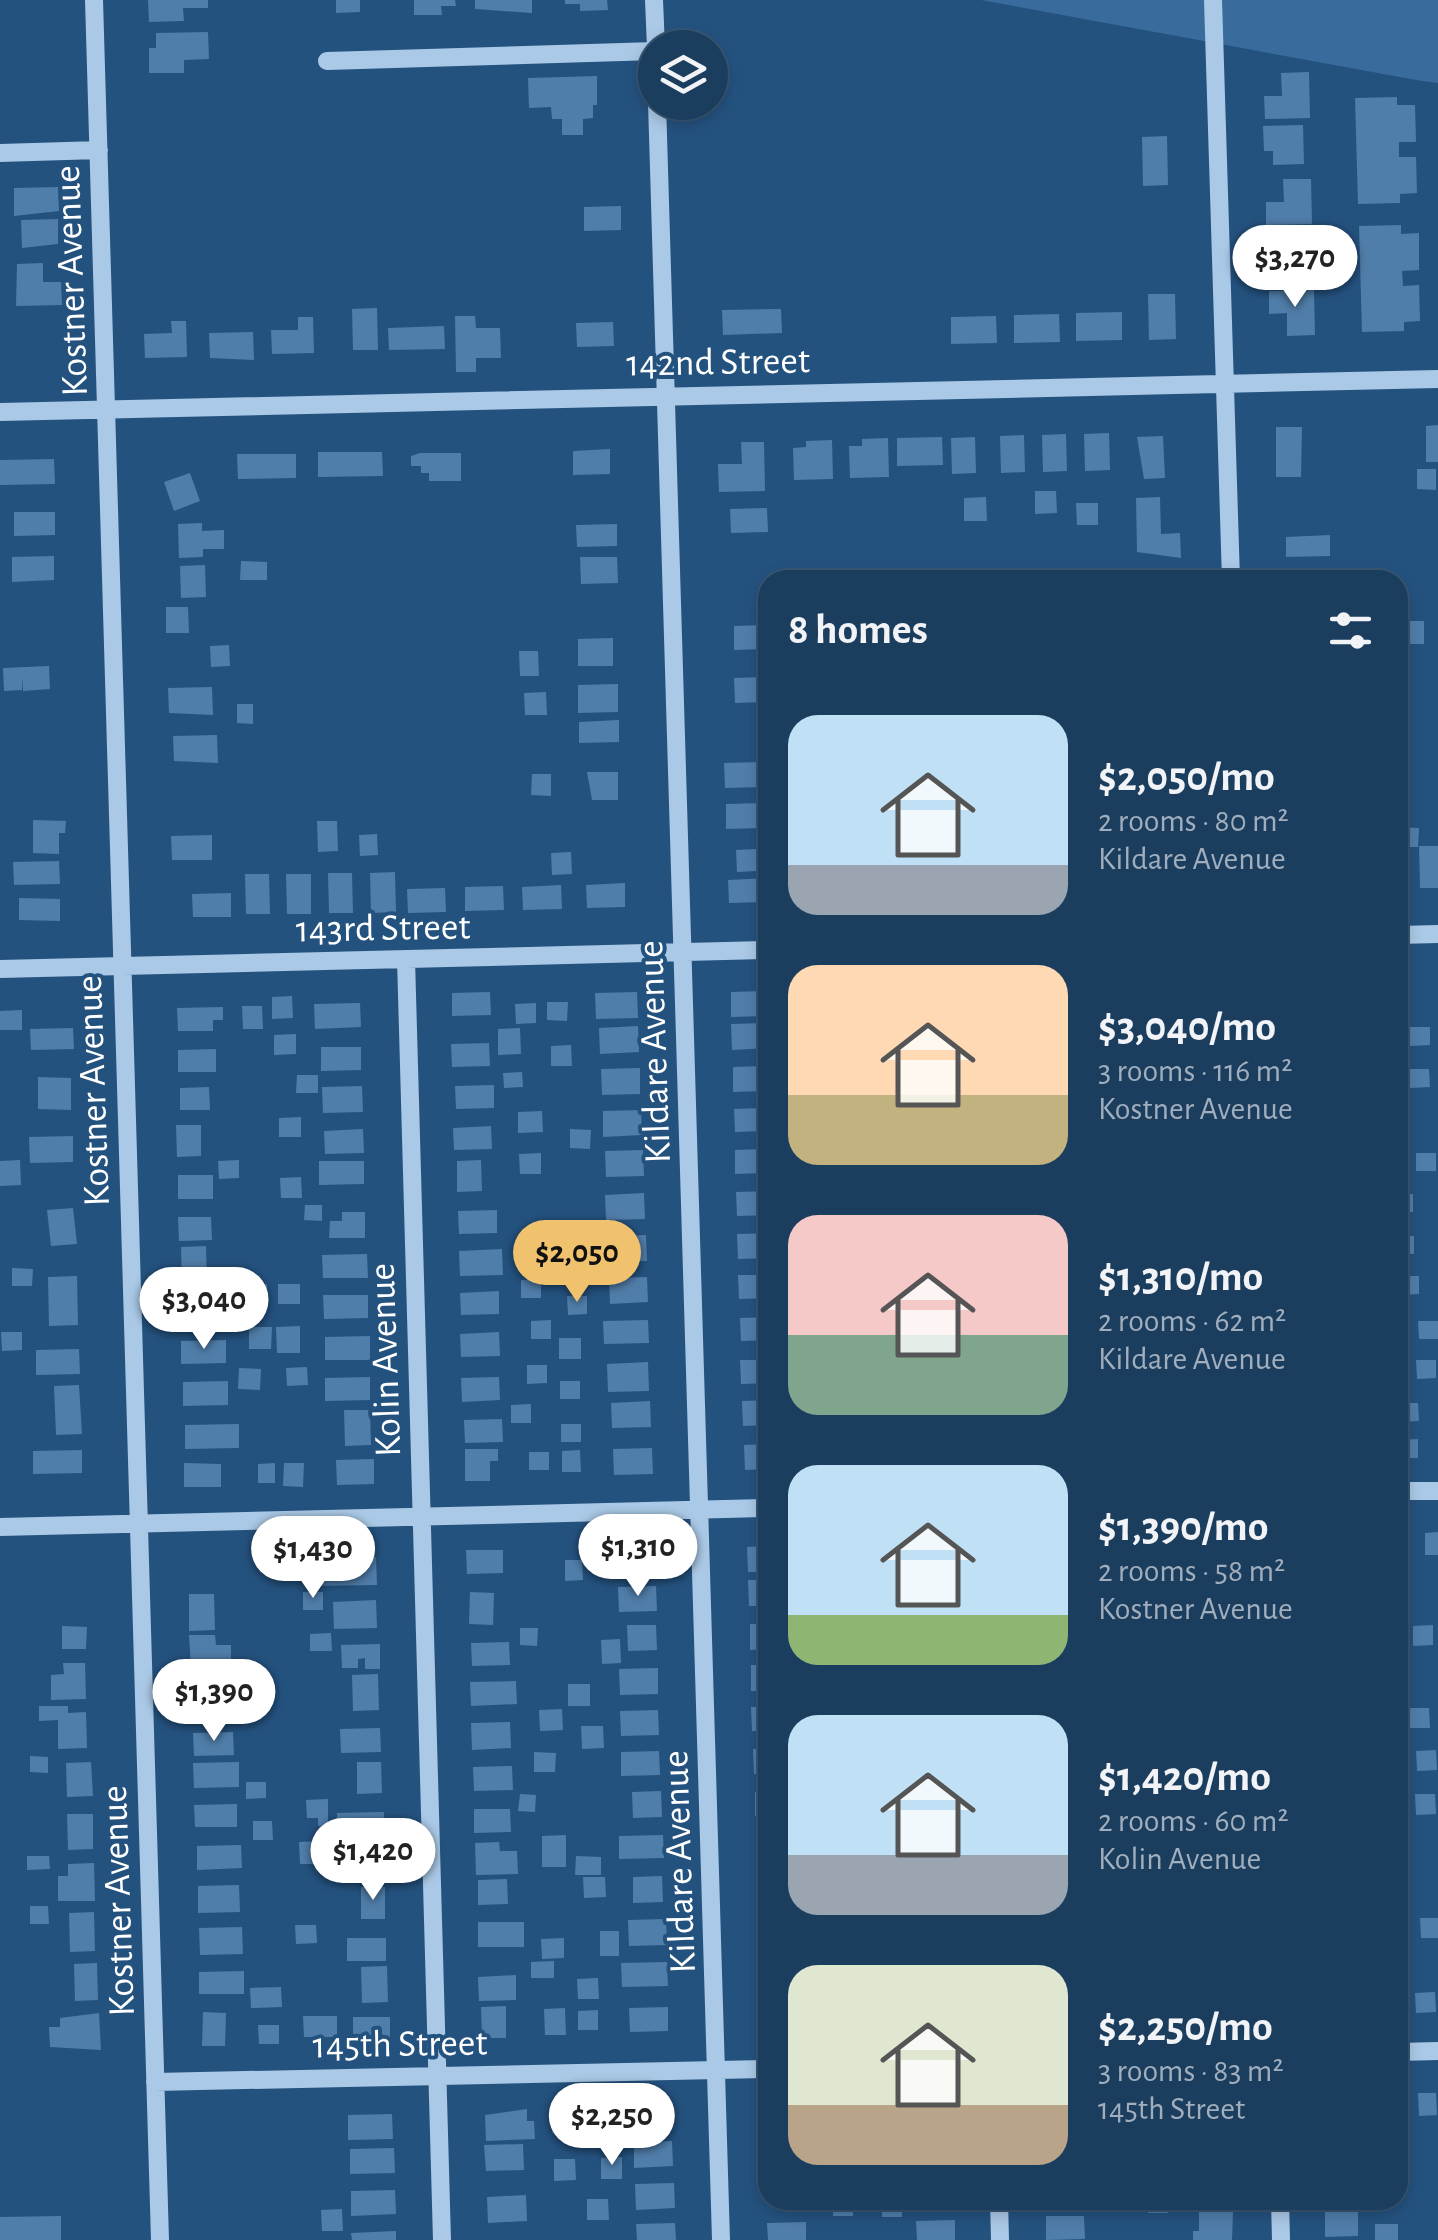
<!DOCTYPE html>
<html lang="en">
<head>
<meta charset="utf-8">
<style>
  :root { --surface:#1b3e5f; --page:#244565; --text:#f1f3f6; --muted:#a0aebd; --line:#395774; --accent:#f0c26e }
  body { margin:0; font-family:"Alegreya Sans",sans-serif; background:var(--page); color:var(--text); height:100vh; display:flex; flex-direction:column; font-size:38px; white-space:nowrap }
  * { box-sizing:border-box; margin:0 }
  p { font-size:32px; color:var(--muted) }
  .icon { flex:none; width:55px; height:55px; fill:none; stroke:currentColor; stroke-width:2; stroke-linecap:round; stroke-linejoin:round }
  .map { position:relative; flex:1; overflow:hidden }
  .panel { position:absolute; left:758px; top:570px; width:650px; height:1640px; display:flex; flex-direction:column; background:var(--surface); border-radius:30px; box-shadow:0 5px 15px #0003,0 0 0 2px var(--line) }
  .panel>* { flex:none }
  .buttons { position:absolute; left:638px; top:30px; display:grid; gap:20px }
  .buttons a { display:grid; place-items:center; width:90px; height:90px; border-radius:50%; background:var(--surface); box-shadow:0 5px 15px #0003,0 0 0 2px var(--line); font-size:50px }
  .price { position:absolute; translate:-50% -85px; padding:0 22px; border-radius:35px; background:#fff; color:#222; font-size:32px; line-height:65px; filter:drop-shadow(0 2px 5px #0008) }
  .price::after { content:''; position:absolute; left:50%; top:60px; width:30px; height:22px; margin-left:-15px; background:inherit; clip-path:polygon(0 0,100% 0,50% 100%) }
  .price.current { background:var(--accent); color:#111 }
  ul { padding:0; list-style:none }
  li { display:flex; align-items:center; gap:30px; height:250px; padding:0 30px }
  li span { display:grid; place-items:center; flex:none; width:280px; height:200px; border-radius:30px; color:#555 }
  li>.icon { margin-inline-start:auto }
  span .icon { width:120px; height:120px; fill:#fffc; stroke-width:1 }
  li b { font-size:42px }
  h2 { display:flex; justify-content:space-between; align-items:center; height:120px; padding:0 30px; font-size:42px }
  .map>svg:first-child { display:block }
  .green { fill:#396c9d }
  .building { fill:#507eaa }
  .lines { fill:none; stroke-linecap:round; stroke-linejoin:round }
  .minor { stroke:#aac9e6; stroke-width:18 }
  .labels { text-anchor:middle; stroke-width:8; stroke-linejoin:round; paint-order:stroke }
  .street-label { font-size:38px; fill:#fff; stroke:#24527f }
</style>
</head>
<body>
<div class="map">
<svg width="1438" height="2240" viewBox="0 0 1438 2240">
  <rect width="100%" height="100%" fill="#24527f"/>
  <path class="green" d="M981,0H1438V83L1416,80Z"/>
  <path class="building" d="M148,0H208V8H183L184,21L149,22Z
    M336,0H360V12L336,13Z
    M414,0H455L456,6H441L442,15H414Z
    M475,0H532V13L475,9Z
    M565,0H607L608,10L580,11V4H565Z
    M208,32L209,59L184,60V73H149V48H156V33Z
    M1309,72L1310,118L1265,119L1264,96H1282L1281,73Z
    M597,76V105H593V118L583,119V135H562V119H552L551,107L529,108L528,78Z
    M1397,97V105H1415L1416,142H1399V157H1416L1417,193L1400,194V203L1358,204L1355,98Z
    M1303,125L1304,164L1273,165V151H1264L1263,126Z
    M1167,136L1168,185L1143,186L1142,137Z
    M1283,179H1311L1312,224L1266,225V202H1284Z
    M58,187L59,211L14,216V188Z
    M621,206V230L584,231V207Z
    M58,219V244L22,248L21,220Z
    M1401,225V234L1419,233V270L1402,271L1403,286L1419,285L1420,321L1404,322V331L1362,332L1359,226Z
    M1306,236L1307,275L1268,276L1267,251H1275V237Z
    M43,263V282H61L62,305L16,306L17,264Z
    M1314,290L1315,335L1287,336V313L1269,314V291Z
    M1148,294H1175L1176,339L1149,340Z
    M377,308L378,350H353L352,309Z
    M781,309L782,333L723,335L722,310Z
    M1122,312V340L1076,341V313Z
    M1059,314L1060,342L1014,343V315Z
    M455,316H475L476,328H500L501,358H476V372H456Z
    M996,316L997,343L951,344V317Z
    M298,317H313L314,353L272,354L271,330H298Z
    M171,321H186L187,357L145,358L144,334L172,333Z
    M613,322L614,346L577,347L576,323Z
    M444,326L445,349L389,350L388,328Z
    M253,332L254,360L210,358L209,333Z
    M1438,425V462H1426V426Z
    M1276,427H1302L1301,477H1276Z
    M1109,433L1110,470L1085,471L1084,434Z
    M1066,434L1067,471L1043,472L1042,435Z
    M1024,435L1025,472L1001,473L1000,436Z
    M1163,436L1165,478L1144,479L1137,437Z
    M942,437L943,465L897,466V438Z
    M975,437L976,473L952,474L951,438Z
    M888,438L889,477L850,478L849,446H862V439Z
    M832,440L833,479L794,480L793,448L806,447V441Z
    M741,442H764L765,491L719,492L718,464H742Z
    M610,449V474L573,475V451Z
    M318,452H382L383,476L318,477Z
    M420,453H461V481H429V473H421V466H411V456Z
    M237,454H296V478L238,479Z
    M54,459L55,484L0,485V460Z
    M1417,469H1436V490L1417,489Z
    M190,473L200,501L174,511L164,482Z
    M1035,491H1056L1057,513L1035,514Z
    M986,497L987,521H964V498Z
    M1160,497L1161,534L1180,533L1181,558L1137,552L1136,498Z
    M1076,503H1098V525H1077Z
    M767,508L768,532L731,533L730,509Z
    M14,512H55V535L14,536Z
    M202,523V531L224,530V549H203V557L179,558L178,524Z
    M617,524V546L577,547L576,525Z
    M1330,535V556L1286,557V537Z
    M54,556V580L12,582V557Z
    M580,557H617L618,583L581,584Z
    M241,561L267,562V580H240Z
    M205,565L206,597L181,598L180,566Z
    M166,607H188L189,633H166Z
    M1398,621H1424V644H1398Z
    M768,625V649L734,650V626Z
    M613,638V666H578V639Z
    M229,645L230,666L211,667L210,646Z
    M519,651H538L539,676H520Z
    M49,666L50,689L23,691V677L22,690L4,691L3,668Z
    M768,677V702L735,703L734,678Z
    M618,684V712L578,713V685Z
    M212,687L213,715L169,713L168,688Z
    M546,692L547,715H525L524,693Z
    M237,704H253V724L237,723Z
    M619,720V742L579,743V722Z
    M217,735L218,763L174,761L173,736Z
    M761,762L762,787L725,788L724,763Z
    M587,772H618V800H592Z
    M532,774H551V796L531,795Z
    M763,803V828L726,829V804Z
    M33,820L66,821L65,833H59V854L33,853Z
    M317,821H337L338,851L318,852Z
    M1398,827L1419,828L1418,847H1398Z
    M377,834L378,855L360,856L359,835Z
    M212,835V860H172L171,836Z
    M1419,846H1438V888H1420Z
    M756,849L757,871L737,872L736,850Z
    M571,852L572,874L552,875L551,853Z
    M59,861L60,884L14,885L13,862Z
    M395,872L396,912L371,913L370,873Z
    M328,873H352L353,913H329Z
    M245,874H269L270,914H246Z
    M286,874H311V914H287Z
    M767,878V902L729,903L728,880Z
    M625,883V907L587,908L586,885Z
    M561,885L562,909L523,910L522,887Z
    M503,886L504,910L465,911V887Z
    M445,888L446,912L408,913L407,889Z
    M231,893V917H193L192,894Z
    M19,898L60,899V921L19,920Z
    M768,991V1016L731,1017V992Z
    M490,992L491,1015L452,1016V993Z
    M637,992L638,1018L596,1019L595,993Z
    M292,996L293,1018L272,1019V997Z
    M547,1002H568L567,1021L547,1020Z
    M360,1003L361,1027L315,1029L314,1004Z
    M536,1003V1023L516,1024L515,1004Z
    M242,1006H262L263,1029H243Z
    M223,1007V1020H213V1031H178L177,1008Z
    M22,1010V1030H0V1011Z
    M768,1023V1048L732,1050L731,1024Z
    M638,1026L639,1052L600,1054L599,1028Z
    M1410,1027H1430V1045L1410,1046Z
    M73,1028L74,1049L31,1050L30,1029Z
    M520,1028L521,1054L498,1055V1029Z
    M296,1034V1054L274,1055V1035Z
    M489,1043L490,1066L452,1067L451,1044Z
    M571,1045L572,1066H551V1046Z
    M321,1047H361V1070L321,1071Z
    M216,1049V1072H178V1050Z
    M768,1066V1091L733,1092V1067Z
    M640,1068V1094L602,1095L601,1069Z
    M1409,1069H1429L1430,1087L1410,1088Z
    M522,1072L523,1087L504,1088L503,1073Z
    M297,1075H318V1093H296Z
    M38,1077L71,1078V1110L38,1109Z
    M494,1085V1108L456,1109L455,1086Z
    M362,1086L363,1112L323,1113L322,1087Z
    M209,1087L210,1110H180V1088Z
    M768,1108V1131L735,1132L734,1109Z
    M641,1110L642,1135L603,1137V1111Z
    M542,1111L543,1132L518,1133V1112Z
    M301,1117V1137H279V1118Z
    M176,1125H201V1156L177,1157Z
    M491,1126L492,1149L454,1150L453,1128Z
    M363,1129L364,1153L325,1154L324,1131Z
    M570,1129L591,1130L590,1149L570,1148Z
    M73,1136V1162L30,1163L29,1137Z
    M768,1149V1173L735,1174V1150Z
    M643,1150L644,1176L606,1177L605,1151Z
    M541,1153V1174H520L519,1154Z
    M1416,1153H1436V1171H1416Z
    M20,1160L21,1185L0,1186V1161Z
    M239,1160V1178L219,1179L218,1161Z
    M481,1160L482,1191L457,1192V1161Z
    M319,1161H364V1184L319,1185Z
    M178,1175H213V1199H178Z
    M301,1177L302,1198H281L280,1178Z
    M768,1191V1215L737,1216L736,1192Z
    M644,1193L645,1219L606,1220L605,1195Z
    M1398,1194H1413V1212H1398Z
    M305,1205H322V1221L304,1220Z
    M73,1208L77,1244L51,1246L47,1210Z
    M497,1210V1233L459,1234L458,1211Z
    M342,1212H365V1238H329L330,1221H342Z
    M178,1217H211L212,1240L179,1241Z
    M768,1233V1258L738,1259L737,1234Z
    M646,1235L647,1261L608,1262L607,1236Z
    M1398,1236H1414V1254H1398Z
    M520,1237H540V1255H520Z
    M206,1246L207,1282L182,1283L181,1247Z
    M502,1249L503,1275L460,1276L459,1251Z
    M367,1254L368,1278H323L322,1255Z
    M575,1256V1275H555V1257Z
    M12,1268L33,1269L32,1286H12Z
    M738,1275H768V1298L739,1299Z
    M77,1276L78,1325L49,1326L48,1277Z
    M1399,1276H1419V1294L1400,1295Z
    M647,1277L648,1302L610,1304L609,1278Z
    M541,1279V1298H521V1280Z
    M267,1284L268,1300H248V1285Z
    M278,1284H300V1304H278Z
    M499,1291V1314L461,1315L460,1293Z
    M323,1295H368V1318L324,1319Z
    M567,1296H587V1314L568,1315Z
    M217,1301V1324L181,1325L180,1302Z
    M768,1317V1340L741,1341L740,1318Z
    M551,1320V1339H531V1321Z
    M648,1320L649,1343L604,1344L603,1321Z
    M1418,1321H1438V1339H1419Z
    M300,1326V1353H277L276,1327Z
    M249,1327H272L271,1349H249Z
    M1,1332H22V1350L2,1351Z
    M499,1332L500,1356L461,1357L460,1334Z
    M370,1336V1360H325V1337Z
    M559,1338H581V1359H559Z
    M226,1340V1363L181,1364V1341Z
    M79,1349L80,1374L36,1375V1350Z
    M740,1360H768V1383L741,1384Z
    M1416,1360H1436V1378L1417,1379Z
    M648,1362L649,1391L608,1392L607,1364Z
    M527,1365H547V1383L527,1384Z
    M307,1367L308,1385L287,1386L286,1368Z
    M239,1368L261,1369L260,1390L238,1389Z
    M370,1377V1400L325,1401V1378Z
    M499,1377L500,1400L462,1402L461,1378Z
    M228,1381V1405L183,1406V1382Z
    M560,1381H580V1399H560Z
    M79,1385L82,1434L56,1435L54,1386Z
    M768,1400V1425L743,1426L742,1401Z
    M650,1401L651,1427L612,1428L611,1403Z
    M1398,1403H1418L1419,1421L1399,1422Z
    M531,1404V1423H511V1405Z
    M344,1410H370L371,1445L345,1446Z
    M502,1419L503,1442L465,1443L464,1420Z
    M239,1424V1448L185,1449V1425Z
    M561,1424H581V1442H561Z
    M1418,1439V1458H1398V1440Z
    M768,1444V1469L745,1470L744,1445Z
    M652,1448L653,1474L614,1475L613,1449Z
    M465,1449H498V1461H490V1481H465Z
    M82,1450V1473L33,1474V1451Z
    M580,1450L581,1472H562V1451Z
    M529,1452H549V1470H529Z
    M374,1459V1484L337,1485L336,1460Z
    M184,1463L221,1464V1487H184Z
    M275,1463V1483H258V1464Z
    M284,1463H304L303,1487L283,1486Z
    M1438,1532V1555H1425V1533Z
    M768,1546V1572H748L747,1547Z
    M654,1549L655,1574L616,1575V1550Z
    M466,1550H503V1573L467,1574Z
    M376,1557L377,1585L312,1586L311,1558Z
    M565,1560H582L583,1580L565,1581Z
    M748,1580H768V1606H749Z
    M656,1586L657,1611L619,1612L618,1587Z
    M303,1592H323V1610H303Z
    M470,1592L494,1593L493,1625L469,1624Z
    M189,1594H214L215,1630L189,1631Z
    M376,1600L377,1628L334,1629L333,1602Z
    M750,1624H768V1649L750,1650Z
    M627,1625H656L657,1650L628,1651Z
    M1433,1625V1645L1413,1646V1626Z
    M62,1626L87,1627L86,1649H62Z
    M520,1628H538L537,1646L520,1645Z
    M331,1633L332,1651H310V1634Z
    M189,1635H215L216,1645H231V1665L191,1667Z
    M620,1639L621,1663L602,1664L601,1640Z
    M509,1642L510,1665L472,1666L471,1643Z
    M380,1644V1669H365V1658L358,1659V1668H342L341,1645Z
    M63,1663H85L86,1699L51,1700V1675L64,1674Z
    M751,1665H768V1691H751Z
    M658,1668V1694L620,1695L619,1669Z
    M378,1674L379,1710L353,1711L352,1675Z
    M516,1681L517,1704L471,1706L470,1682Z
    M568,1684H590V1706H568Z
    M191,1689L226,1690V1704L206,1703V1715L190,1714Z
    M39,1706H68V1713L86,1712L87,1748L58,1749V1720L39,1721Z
    M751,1707H768V1731H752Z
    M1409,1708H1429L1430,1728H1410Z
    M562,1709L563,1730L540,1731L539,1710Z
    M658,1710L659,1735L621,1736L620,1711Z
    M510,1722L511,1748L472,1750L471,1723Z
    M581,1726H603L604,1748L582,1749Z
    M380,1728L381,1752L341,1753L340,1729Z
    M233,1732L234,1755L194,1756L193,1733Z
    M768,1748V1774H754L753,1749Z
    M1436,1750L1437,1770L1417,1771L1416,1751Z
    M659,1751L660,1775L621,1776V1752Z
    M534,1752L556,1753L555,1772H534Z
    M30,1756L48,1757V1773L30,1772Z
    M91,1762L93,1796L67,1797L66,1763Z
    M239,1762V1787L194,1788L193,1763Z
    M357,1762H381L382,1793L357,1794Z
    M512,1766L513,1790L474,1791L473,1767Z
    M246,1782H266V1798L246,1799Z
    M661,1791L662,1817L633,1818L632,1792Z
    M755,1792H768V1816H755Z
    M520,1794L536,1795L535,1812L518,1811Z
    M1415,1794H1435L1436,1814L1416,1815Z
    M328,1799V1826H318V1818H307L306,1800Z
    M237,1804V1827H195L194,1805Z
    M474,1809H510L511,1832L474,1833Z
    M384,1812L385,1836H337V1813Z
    M67,1814H93V1849L68,1850Z
    M253,1821H272L273,1840H253Z
    M756,1833H768V1858L756,1859Z
    M566,1835V1867H542V1836Z
    M663,1835L664,1858L619,1859V1836Z
    M321,1841L322,1864H300L299,1842Z
    M499,1842L500,1851H517L518,1874L476,1875L475,1843Z
    M241,1845L242,1868L197,1870V1846Z
    M384,1853V1876L344,1877V1854Z
    M27,1856H49L50,1869L27,1870Z
    M576,1856L601,1857V1875H575Z
    M94,1863L95,1901H58V1876H68V1864Z
    M757,1874H768V1899H758Z
    M662,1876L663,1902L633,1903V1877Z
    M583,1877H605L606,1897L584,1898Z
    M507,1879L508,1904L478,1905V1880Z
    M239,1885L240,1912L198,1913V1886Z
    M361,1887H385V1919H361Z
    M30,1906H48L49,1924H30Z
    M94,1912L95,1951L70,1952L69,1913Z
    M1420,1918H1438V1938H1421Z
    M666,1919L667,1945L629,1946L628,1920Z
    M478,1922H524V1947H478Z
    M295,1925H316L317,1943L296,1944Z
    M242,1927L243,1954L200,1955L199,1928Z
    M600,1931H619V1956H600Z
    M347,1938H386V1961H347Z
    M564,1938V1958L542,1959L541,1939Z
    M554,1961V1978H531V1962Z
    M667,1962L668,1986L622,1987L621,1963Z
    M97,1963L98,2000L75,2001L74,1964Z
    M387,1966L388,2002L362,2003L361,1967Z
    M244,1971V1994H199V1972Z
    M516,1975V2000L479,2001L478,1977Z
    M598,1978L599,1999H578L577,1979Z
    M281,1987L282,2007L251,2008L250,1988Z
    M1435,1992L1436,2012L1416,2013L1415,1993Z
    M506,2006V2038H482L481,2007Z
    M668,2007V2031L630,2032L629,2008Z
    M565,2008L566,2035H545L544,2009Z
    M598,2010V2030H578V2011Z
    M203,2012L226,2013L225,2046H202Z
    M99,2013L101,2050L50,2047L49,2027H60V2018Z
    M303,2016H337V2037H304Z
    M353,2017H390V2040L353,2041Z
    M258,2025H279V2044H259Z
    M1418,2093H1436L1437,2115L1419,2116Z
    M1398,2094H1409L1410,2116H1398Z
    M668,2104L669,2129L631,2131L630,2105Z
    M527,2109V2121H534L535,2139L486,2141L485,2115Z
    M573,2111V2133H552V2112Z
    M392,2114L393,2139L348,2140V2115Z
    M672,2141L673,2166L634,2168V2142Z
    M523,2144L524,2170L486,2171L484,2145Z
    M394,2148L395,2173L350,2174V2149Z
    M622,2157V2179H601V2158Z
    M554,2159H575L576,2180L554,2181Z
    M674,2183L675,2208L636,2210L635,2184Z
    M395,2190L396,2214L351,2216V2191Z
    M526,2195L527,2221L488,2223L487,2197Z
    M587,2199H608L609,2220H587Z
    M833,2200H853V2216H833Z
    M882,2200H902V2217H882Z
    M1148,2200H1168V2213H1148Z
    M342,2209L343,2231H322L321,2210Z
    M1358,2210V2236L1325,2237V2211Z
    M1199,2211L1233,2212L1232,2240H1193V2231H1199Z
    M61,2216V2240H0V2217Z
    M1046,2216H1084L1085,2239L1046,2240Z
    M955,2220V2240H917L916,2221Z
    M806,2222V2240H768L767,2223Z
    M675,2223L676,2240H637L636,2224Z
    M1375,2224H1398V2240H1375Z
    M396,2231V2240H352L351,2233Z"/>
  <g class="lines">
    <path class="minor" d="M94,0L160,2240
      M654,0L656,48
      M1213,0L1231,580
      M327,61L655,51
      M657,102L721,2240
      M0,153L99,150
      M0,412L1438,379
      M1398,935L1438,934
      M406,959L442,2240
      M0,969L768,950
      M1398,1491H1438
      M0,1527L768,1508
      M1398,2052L1438,2051
      M155,2082L768,2069
      M999,2200L1000,2240
      M1280,2200L1281,2240"/>
  </g>
  <g class="labels">
    <g class="street-label">
      <text transform="translate(70 281) rotate(-92)" y="13">Kostner Avenue</text>
      <text transform="translate(718 361) rotate(-1)" y="13">142nd Street</text>
      <text transform="translate(383 927) rotate(-1)" y="13">143rd Street</text>
      <text transform="translate(653 1052) rotate(-92)" y="13">Kildare Avenue</text>
      <text transform="translate(92 1091) rotate(-92)" y="13">Kostner Avenue</text>
      <text transform="translate(384 1360) rotate(-92)" y="13">Kolin Avenue</text>
      <text transform="translate(678 1862) rotate(-92)" y="13">Kildare Avenue</text>
      <text transform="translate(117 1901) rotate(-92)" y="13">Kostner Avenue</text>
      <text transform="translate(400 2043) rotate(-1)" y="13">145th Street</text>
    </g>
  </g>
</svg>
<div class="buttons">
<a><svg class="icon" aria-label="layers" viewBox="0 0 24 24"><path d="M12 4l9 5-9 5-9-5zM3 14l9 5 9-5"/></svg></a>
</div>
<b class="price" style="left:1295px;top:310px">$3,270</b>
<b class="price current" style="left:577px;top:1305px">$2,050</b>
<b class="price" style="left:204px;top:1352px">$3,040</b>
<b class="price" style="left:638px;top:1599px">$1,310</b>
<b class="price" style="left:313px;top:1601px">$1,430</b>
<b class="price" style="left:214px;top:1744px">$1,390</b>
<b class="price" style="left:373px;top:1903px">$1,420</b>
<b class="price" style="left:612px;top:2168px">$2,250</b>
<section class="panel">
<h2>8 homes<svg class="icon" aria-label="filters" viewBox="0 0 24 24"><path d="M4 7h16M4 17h16"/><circle cx="9" cy="7" r="2"/><circle cx="15" cy="17" r="2"/></svg></h2>
<ul>
<li><span style="background:linear-gradient(#bfe0f5 75%,#9aa5b1 0)"><svg class="icon" aria-label="home" viewBox="0 0 24 24"><path d="M3 11l9-7 9 7M6 9v11h12V9"/></svg></span><div><b>$2,050/mo</b><p>2 rooms · 80 m²</p><p>Kildare Avenue</p></div></li>
<li><span style="background:linear-gradient(#ffd9b3 65%,#c2b280 0)"><svg class="icon" aria-label="home" viewBox="0 0 24 24"><path d="M3 11l9-7 9 7M6 9v11h12V9"/></svg></span><div><b>$3,040/mo</b><p>3 rooms · 116 m²</p><p>Kostner Avenue</p></div></li>
<li><span style="background:linear-gradient(#f6c9c9 60%,#7fa58c 0)"><svg class="icon" aria-label="home" viewBox="0 0 24 24"><path d="M3 11l9-7 9 7M6 9v11h12V9"/></svg></span><div><b>$1,310/mo</b><p>2 rooms · 62 m²</p><p>Kildare Avenue</p></div></li>
<li><span style="background:linear-gradient(#bfe0f5 75%,#8fb573 0)"><svg class="icon" aria-label="home" viewBox="0 0 24 24"><path d="M3 11l9-7 9 7M6 9v11h12V9"/></svg></span><div><b>$1,390/mo</b><p>2 rooms · 58 m²</p><p>Kostner Avenue</p></div></li>
<li><span style="background:linear-gradient(#bfe0f5 70%,#9aa5b1 0)"><svg class="icon" aria-label="home" viewBox="0 0 24 24"><path d="M3 11l9-7 9 7M6 9v11h12V9"/></svg></span><div><b>$1,420/mo</b><p>2 rooms · 60 m²</p><p>Kolin Avenue</p></div></li>
<li><span style="background:linear-gradient(#dfe7d0 70%,#b9a48a 0)"><svg class="icon" aria-label="home" viewBox="0 0 24 24"><path d="M3 11l9-7 9 7M6 9v11h12V9"/></svg></span><div><b>$2,250/mo</b><p>3 rooms · 83 m²</p><p>145th Street</p></div></li>
</ul>
</section>
</div>
</body>
</html>
